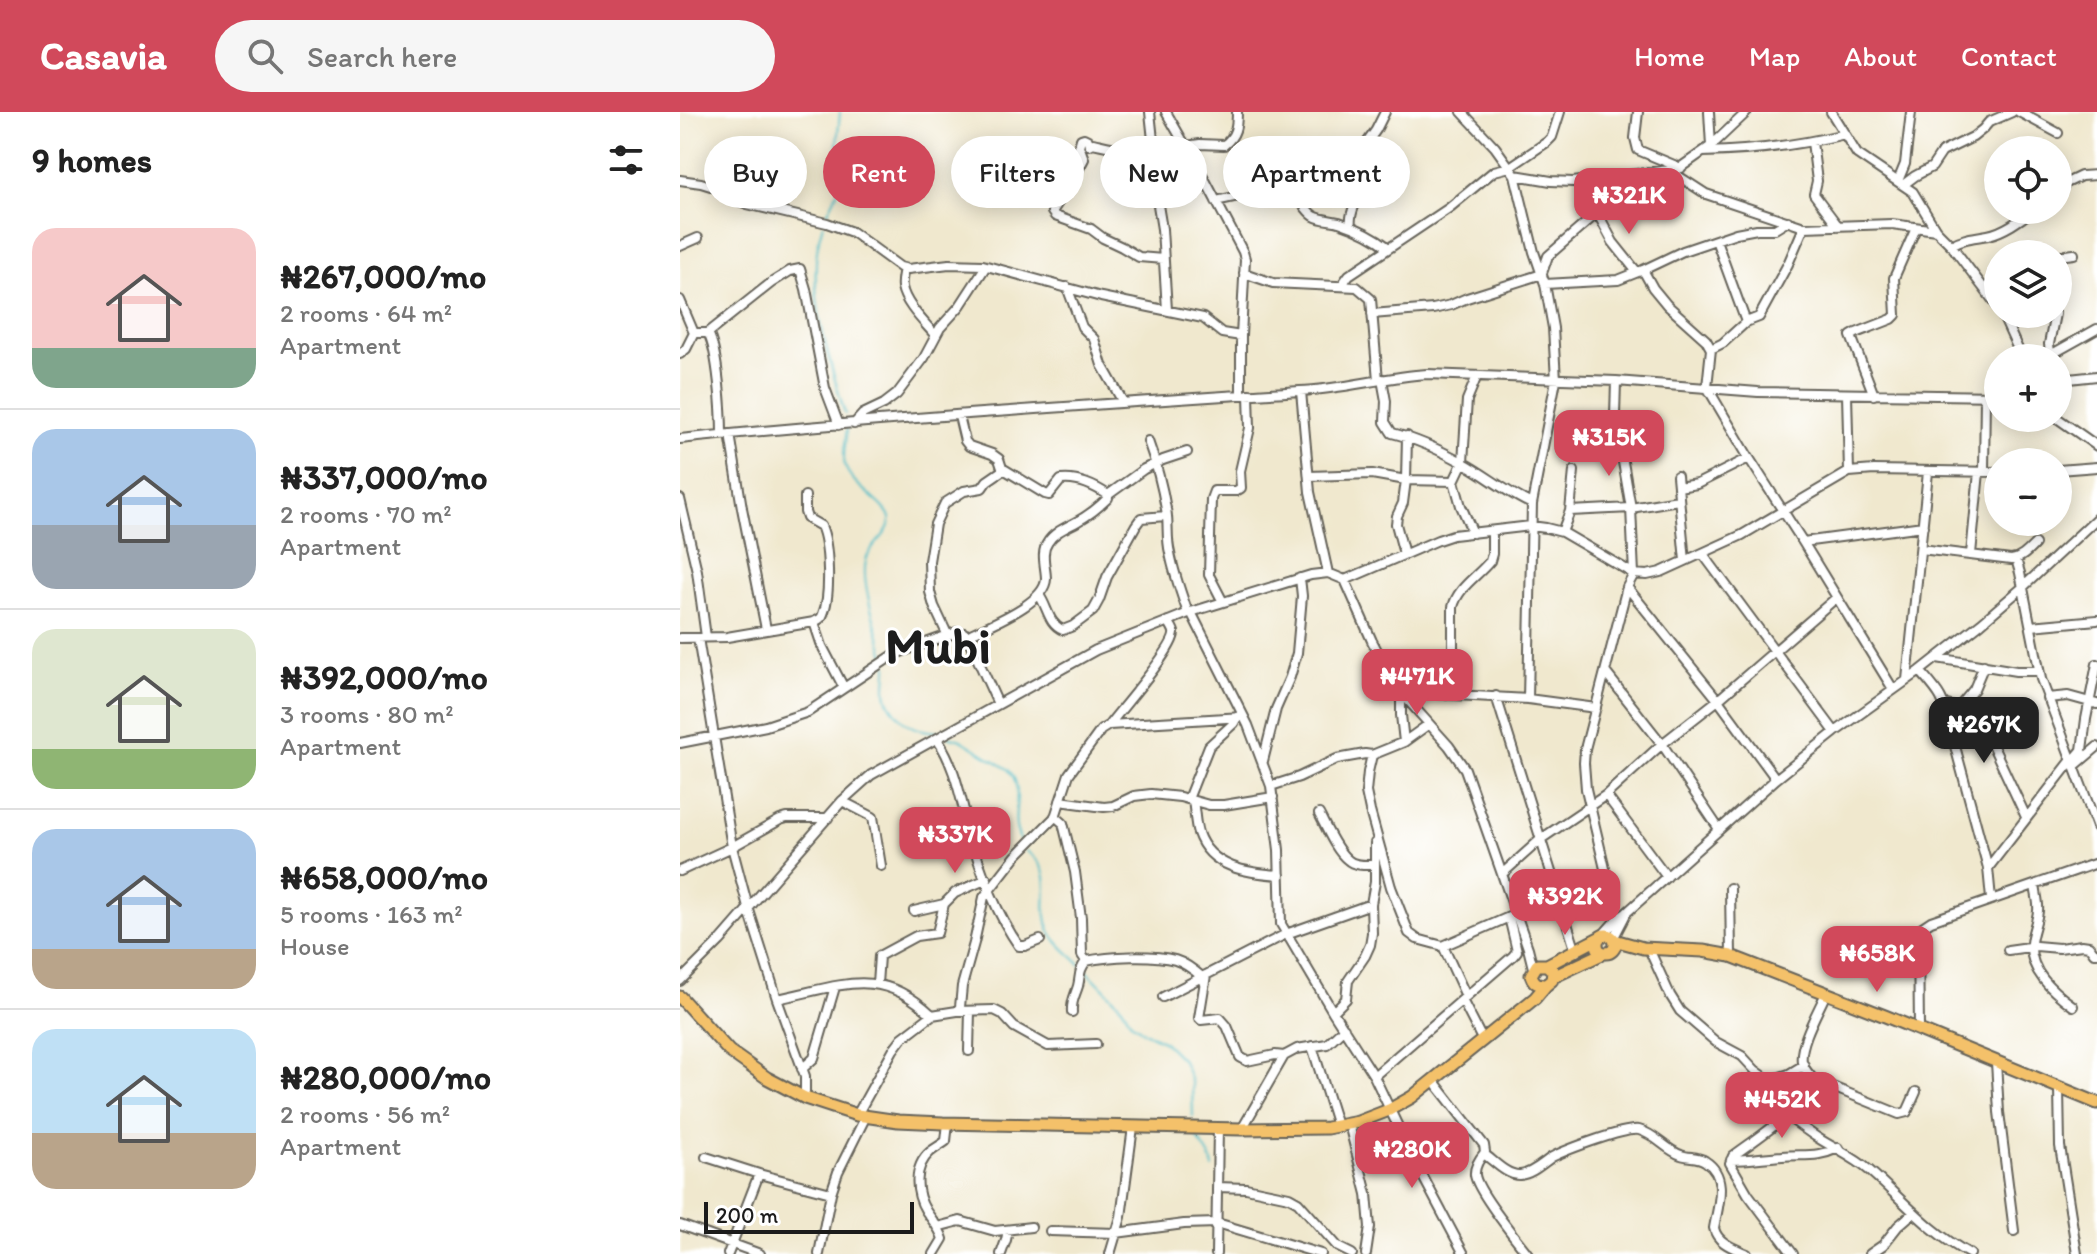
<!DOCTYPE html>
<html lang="en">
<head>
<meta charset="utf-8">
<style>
  :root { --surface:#fff; --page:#f6f6f6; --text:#222; --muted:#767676; --line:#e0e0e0; --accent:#d1495b }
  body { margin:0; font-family:Itim,sans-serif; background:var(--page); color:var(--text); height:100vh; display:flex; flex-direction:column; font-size:30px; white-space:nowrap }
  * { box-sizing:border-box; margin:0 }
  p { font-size:26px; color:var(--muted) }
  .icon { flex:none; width:44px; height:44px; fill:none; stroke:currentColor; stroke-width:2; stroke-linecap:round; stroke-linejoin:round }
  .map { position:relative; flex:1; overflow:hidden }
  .details { display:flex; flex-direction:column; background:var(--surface); width:680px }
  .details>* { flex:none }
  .banner { position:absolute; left:24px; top:24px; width:760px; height:72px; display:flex; gap:16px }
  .buttons { position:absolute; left:1304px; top:24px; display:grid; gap:16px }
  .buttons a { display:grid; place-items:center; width:88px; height:88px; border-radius:50%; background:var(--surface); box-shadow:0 4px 20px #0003; font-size:40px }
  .scale { position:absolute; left:24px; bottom:20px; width:210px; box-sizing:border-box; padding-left:8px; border:4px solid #1c1c1c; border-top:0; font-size:22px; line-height:28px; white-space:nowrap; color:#1c1c1c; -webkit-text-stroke:6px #fff; paint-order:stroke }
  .price { position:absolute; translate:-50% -68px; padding:0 18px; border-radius:16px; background:var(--accent); color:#fff; font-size:26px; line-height:52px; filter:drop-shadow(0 2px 4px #0008) }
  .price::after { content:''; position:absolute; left:50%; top:48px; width:24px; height:18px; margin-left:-12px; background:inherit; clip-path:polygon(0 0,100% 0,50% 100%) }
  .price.on { background:#222; color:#fff }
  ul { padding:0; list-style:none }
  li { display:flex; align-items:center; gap:24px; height:200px; padding:0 32px }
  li+li { border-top:2px solid var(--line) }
  li span { display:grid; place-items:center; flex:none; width:224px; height:160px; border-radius:24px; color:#555 }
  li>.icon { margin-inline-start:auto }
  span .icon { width:96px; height:96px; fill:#fffc; stroke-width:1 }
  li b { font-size:34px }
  h2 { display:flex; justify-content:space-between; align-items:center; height:96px; padding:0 32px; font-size:34px }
  .chip { padding:0 28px; border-radius:36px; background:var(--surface); box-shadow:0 4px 20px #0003; font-size:28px; line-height:72px }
  .chip.on { background:var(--accent); color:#fff }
  header { display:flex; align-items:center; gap:48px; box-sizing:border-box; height:112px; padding:0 40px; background:var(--accent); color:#fff }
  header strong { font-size:38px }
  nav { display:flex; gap:44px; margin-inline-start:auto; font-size:28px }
  .search { width:560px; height:72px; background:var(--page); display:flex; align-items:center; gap:20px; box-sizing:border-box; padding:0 28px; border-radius:44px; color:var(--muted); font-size:30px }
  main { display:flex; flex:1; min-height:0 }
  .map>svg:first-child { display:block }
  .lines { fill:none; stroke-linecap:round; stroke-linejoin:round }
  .stream { stroke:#51bec9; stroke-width:2 }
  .minor-casing { stroke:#66635a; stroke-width:12 }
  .major-casing { stroke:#66635a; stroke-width:15 }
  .minor { stroke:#fff; stroke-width:8 }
  .major { stroke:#f4c16a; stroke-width:11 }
  .labels { text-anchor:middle; stroke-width:6; stroke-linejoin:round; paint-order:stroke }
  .town-label { font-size:50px; font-weight:bold; fill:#1c1c1c; stroke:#fff }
</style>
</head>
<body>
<header>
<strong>Casavia</strong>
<div class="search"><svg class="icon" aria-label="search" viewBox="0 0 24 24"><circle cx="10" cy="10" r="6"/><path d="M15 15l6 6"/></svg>Search here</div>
<nav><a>Home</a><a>Map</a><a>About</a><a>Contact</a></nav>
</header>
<main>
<section class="details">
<h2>9 homes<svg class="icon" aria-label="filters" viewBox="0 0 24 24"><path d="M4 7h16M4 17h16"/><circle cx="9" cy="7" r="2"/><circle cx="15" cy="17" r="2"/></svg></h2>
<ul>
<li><span style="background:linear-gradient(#f6c9c9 75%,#7fa58c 0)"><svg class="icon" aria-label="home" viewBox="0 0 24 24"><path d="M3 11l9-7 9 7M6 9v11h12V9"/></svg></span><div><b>₦267,000/mo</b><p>2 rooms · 64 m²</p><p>Apartment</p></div></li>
<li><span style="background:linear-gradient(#a9c7e8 60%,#9aa5b1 0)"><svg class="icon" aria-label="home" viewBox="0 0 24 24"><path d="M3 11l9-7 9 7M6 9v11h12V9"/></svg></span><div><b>₦337,000/mo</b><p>2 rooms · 70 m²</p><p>Apartment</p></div></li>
<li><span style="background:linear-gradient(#dfe7d0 75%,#8fb573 0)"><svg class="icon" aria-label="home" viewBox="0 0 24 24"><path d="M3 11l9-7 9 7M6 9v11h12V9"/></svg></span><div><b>₦392,000/mo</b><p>3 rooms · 80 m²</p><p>Apartment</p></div></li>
<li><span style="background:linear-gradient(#a9c7e8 75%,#b9a48a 0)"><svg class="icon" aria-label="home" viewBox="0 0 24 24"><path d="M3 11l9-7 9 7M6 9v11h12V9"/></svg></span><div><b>₦658,000/mo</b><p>5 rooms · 163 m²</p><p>House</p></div></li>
<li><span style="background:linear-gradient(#bfe0f5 65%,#b9a48a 0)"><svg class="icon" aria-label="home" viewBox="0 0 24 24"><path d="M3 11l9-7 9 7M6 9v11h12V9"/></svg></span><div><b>₦280,000/mo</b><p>2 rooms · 56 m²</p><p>Apartment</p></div></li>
</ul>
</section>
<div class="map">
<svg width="1417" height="1142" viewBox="0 0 1417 1142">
  <rect width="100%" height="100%" fill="#fff"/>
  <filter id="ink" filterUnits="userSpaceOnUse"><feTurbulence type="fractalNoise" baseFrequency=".0125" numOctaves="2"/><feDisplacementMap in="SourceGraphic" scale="16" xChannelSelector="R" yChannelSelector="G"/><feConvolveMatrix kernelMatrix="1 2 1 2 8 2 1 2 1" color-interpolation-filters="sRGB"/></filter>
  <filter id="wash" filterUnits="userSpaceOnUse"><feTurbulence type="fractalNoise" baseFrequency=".006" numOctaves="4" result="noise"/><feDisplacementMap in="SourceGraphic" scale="32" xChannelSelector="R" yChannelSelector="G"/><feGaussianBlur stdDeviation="1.8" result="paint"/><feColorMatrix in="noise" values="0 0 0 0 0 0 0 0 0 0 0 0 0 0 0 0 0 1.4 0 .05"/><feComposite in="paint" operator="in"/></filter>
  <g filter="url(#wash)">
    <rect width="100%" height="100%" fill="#f0e8ce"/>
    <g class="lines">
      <path class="stream" d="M145,106L157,81L159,71L156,44L160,0
        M143,112C123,172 148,244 165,302
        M167,317C166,328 162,344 165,354C172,375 207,392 210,406C212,422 189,433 186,449C180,471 199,523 206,546
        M207,552C208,563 204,575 207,585C208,591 213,597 217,602C228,616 239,618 257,620
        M268,624L281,628L328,657C344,675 333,694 336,715C337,721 340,728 342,733
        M346,739C381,763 356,788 370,819C376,832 390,842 400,852
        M404,856L442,895L451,910L464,920L483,929L503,949L512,972L513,1005
        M515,1021C520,1033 532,1042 533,1056"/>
    </g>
  </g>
  <g filter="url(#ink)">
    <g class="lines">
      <defs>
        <path id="minor" d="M470,0L473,28L472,57L482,117L487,198
          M486,0L524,66L563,140L565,147L561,224V282
          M782,0L815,35L835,63L854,140L865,172L873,216L876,268L852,392L848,587
          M958,0L955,26L958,38L1001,56
          M1029,0L1031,34
          M1151,0L1177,42L1233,80L1256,118L1271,133L1318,195
          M1339,0L1378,21
          M473,26C453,43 435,36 413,31L409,33L408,28L404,26L401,27L399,34L404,47L394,66L372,100L375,104L411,117L423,126L442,135L459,145L483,147
          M1132,30L1137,69L1134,82L1158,114
          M506,34L520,32L544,33C556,24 557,14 557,0
          M1023,40C1070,39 1119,33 1165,22
          M994,60L1031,34L1067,0
          M835,63L871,69L893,70L989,58L1026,82L1124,115L1212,112L1256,118
          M0,68L21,71L37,76L51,86L67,92L147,111L172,120L220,155L228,157L269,152L303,153L421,185L523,206L542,221L561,224
          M1218,69L1225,52L1231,0
          M1223,73L1235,64L1252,55L1262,40L1293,25L1303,17L1309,10L1332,0
          M1378,75L1401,64L1417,63
          M536,89C562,84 592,73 616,87C624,91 627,100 634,104C641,108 651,108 659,110C677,116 694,124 709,136
          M918,102L933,130L957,160
          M671,114C669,103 677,83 686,77V32L696,18L705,0
          M1036,128L1066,210
          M1271,133C1286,125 1293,126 1308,123C1323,120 1341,108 1352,98
          M0,134L18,126
          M1378,144L1394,142
          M224,156C223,162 221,169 222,175C225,192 245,211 255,223
          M963,158L973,176L987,193L1026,228L1031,237L1027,275L1069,346L1123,430L1213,577
          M564,161L593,171L677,175L691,187L698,268
          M862,161L868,144L930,90L949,76L984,60
          M865,172L938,168L963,158L1003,139L1056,121L1077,117H1095L1108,109
          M661,174L669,163L769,96L814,59L830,55L867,30L872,25L880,0
          M387,175L402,215L414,227L422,253L443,290
          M1306,176L1318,167
          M0,188L14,221L6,237L0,242
          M692,202L753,197L771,193L787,186L862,162
          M1322,202L1342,246
          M14,221H28L91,171L110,159L120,157L126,177L145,276L159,313
          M28,221C38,239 42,300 42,323
          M1031,237L1043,231L1066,210L1079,205L1108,152L1124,115
          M1370,242L1369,232L1375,202
          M1365,246L1417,217
          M1378,266L1389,267L1417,264
          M702,267L706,289L705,310L712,321C736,327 760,338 782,350C806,363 827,381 852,392
          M936,269L935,304L951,396L954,462L947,475L905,637L904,651L906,677L937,807
          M621,279L630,380L648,461
          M1167,282L1169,360
          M1194,283L1171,224L1176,221L1212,207L1216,203L1214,166L1236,116
          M279,304L285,329L289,334L312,342L319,347L322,356L365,382L369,383L381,368C397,366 415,374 428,383
          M1377,306L1417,334
          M174,312L183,302L204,292L217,282L244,246L260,216L280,194L306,154
          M50,322L62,396L86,517
          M0,327C206,306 413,293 620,279C663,277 704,265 747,262L936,269L1078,280L1318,284
          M468,329C476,351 482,373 486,397C489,411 486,426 490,441C494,462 501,481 508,501
          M1378,358L1417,355
          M1304,360L1305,284
          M629,364L692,362L726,368L774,369
          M997,364L1005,449
          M998,375L1017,372L1069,346
          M0,387L17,459L26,525
          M890,399L951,396L998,388
          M882,420L890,399L894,359
          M793,421L781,394L774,369L783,350L787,288L797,264
          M1123,430L1243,414
          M1241,437L1331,448C1341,447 1348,439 1355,432
          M724,442L716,412L717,404L723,391L726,368L727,324
          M1023,442L1155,620
          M1291,442L1299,360
          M1336,447L1340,461L1361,567L1417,715
          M665,468L692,529L717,576L769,634L785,657L848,836L853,856
          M947,475L1038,588L1096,667
          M359,483C368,495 368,512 383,518L393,514L413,499L419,488L427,465L456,413L461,406L486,404
          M543,490L529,463L531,387L534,379H556L561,376L560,359L570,316L569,282
          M511,500L568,613L591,674L599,738L601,812L653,900L694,964L732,1044L784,1142
          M134,510L142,534L164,576
          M1351,514L1417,508
          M268,524L254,494L250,480L249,449L255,412L265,391L284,379L302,376L307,369L323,358L322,356
          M287,524L318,592
          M0,526L47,525L134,510C139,507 141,508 143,502C151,484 149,431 141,414L127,406L125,400V384
          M18,526L52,735L68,795L97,887L125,964V986
          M1257,546L1336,559H1359
          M1240,559C1258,580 1264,585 1269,612L1308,756L1311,787
          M926,561L982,632L1039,717
          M1227,568L1248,360
          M773,581V495C778,475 797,465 810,449L812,442V419
          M816,584L896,840
          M1367,586L1388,584L1417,592
          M1266,593C1283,596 1293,602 1304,615L1346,705
          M1279,595L1294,577L1304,553
          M429,613L563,605
          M257,627C275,653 280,684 288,714C299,755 315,800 339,834H345L360,828
          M724,630L721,603V580L848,587L916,596
          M0,631L86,614L128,600L215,542L277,520L284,521L287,524C308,513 365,492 366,467C366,455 360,441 368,430C375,419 388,415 398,409C409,403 419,395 428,386V383L464,357L483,348L507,340
          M692,643L688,660L686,680L690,699L711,775L729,821L737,827L763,834L836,802
          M583,649L596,597L610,565L617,541L622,484L620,466
          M1391,651L1402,638L1406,607L1417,552
          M1397,652L1417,635
          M591,674L619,665L657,647L685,642L692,643L724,630L749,612
          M926,683L987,765
          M508,687L529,634L554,611L557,605
          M162,689L193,705L201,754
          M380,689L424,695L433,694L454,684L471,682L500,685L529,693H544L593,685
          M513,689C515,700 515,712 518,721C530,756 568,761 600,763
          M639,702C646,715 656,739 668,748C674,754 687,753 694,753
          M375,704L383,711L395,760L401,806L402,843L406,849C430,844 472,842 495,848C505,851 514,858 522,865
          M1308,756L1391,649
          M0,759L52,735L100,708L107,706H148
          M822,762L861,727L926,683L982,632L1038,588L1156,486
          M1355,773C1356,782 1359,791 1358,799C1357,810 1352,820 1351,831C1349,859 1372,879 1393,894
          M1050,776L1051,844
          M234,799L264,792L275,781L307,767
          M921,825L937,807L946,801L1096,667L1155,620L1240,559L1301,511L1343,475L1417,406
          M933,827L946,802
          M763,834L786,884
          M969,837L990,883L1000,899L1036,930L1062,944L1075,958L1086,966H1097L1109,962L1124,953
          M1328,838L1356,834L1379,836L1402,833L1409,834L1414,841H1417
          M526,863L519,906L521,908L540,906L547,914L560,945L567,949L595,943L604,944
          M0,869L40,829L162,689L191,663L416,538L511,500L631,463L648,461L665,468L758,428L773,423L851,414L866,416L882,420L954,462L967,463L981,460L1062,423L1169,360L1194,358L1318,360
          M197,872L199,844L236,824L257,821L264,792
          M1146,881C1139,898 1119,931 1122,950C1123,956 1129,962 1133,967L1219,1002L1227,1000L1236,980
          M483,885L606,822L691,792
          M97,887C161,874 200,853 252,903
          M782,888L802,927
          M277,899L314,898L322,902L334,915L368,934L416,932
          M392,900C391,889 395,884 398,874C401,861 398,861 406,849
          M653,900L666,887L668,869L685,844L690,833L692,821L691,792L695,770V731
          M1239,918L1238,821L1242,815L1251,809L1417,751
          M632,934L657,1014
          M289,939L290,899
          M1316,950L1319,1000L1334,1119
          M122,957L134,946L155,875
          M694,964L833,844L837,839L829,805
          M753,968L804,1033L805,1040C800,1046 794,1054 795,1063C797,1079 836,1127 848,1142
          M1379,976L1380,1034L1397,1142
          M177,1003L213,938L222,926L252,903L277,899L280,895L282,874L294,831L304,785L336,744L375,705L389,662L421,618L429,613C440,598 497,534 494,520C493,516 490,512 488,509
          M1107,1004C1117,1011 1127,1019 1138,1026C1155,1037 1174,1045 1190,1059C1223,1088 1250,1121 1290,1142
          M669,1012L687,1082L690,1115L686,1142
          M562,1017L604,944L617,937L647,932L664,916
          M804,1042C814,1049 827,1064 840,1063C852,1062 863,1051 872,1045C886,1038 946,1015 959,1018C975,1022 986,1038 1001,1043C1009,1046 1018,1044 1025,1049C1049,1064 1038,1093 1034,1116C1037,1131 1054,1136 1067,1142
          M26,1045L79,1062L151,1081
          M1051,1048C1069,1048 1085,1045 1102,1044C1124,1042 1137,1046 1158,1036
          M537,1075L566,1076L609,1085L618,1090L658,1135L672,1142
          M0,1113L80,1142
          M257,1115L280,1109L315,1119L351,1115
          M370,1119L436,1121L504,1112L537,1111L641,1142
          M48,1142L79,1062
          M139,1142L151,1081L158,1060L186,1004
          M254,1142L263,1127C260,1116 252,1108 246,1099C235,1081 233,1055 250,1040C255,1036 261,1033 266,1029L268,1011
          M321,1142L326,1128L328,1118
          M430,1142L441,1105L453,1015
          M536,1142L538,1016
          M1113,1142L1068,1082L1050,1051L1053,1044C1083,1022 1115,1002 1136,970
          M1190,1142L1203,1133L1218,1114L1233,1101"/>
        <path id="major" d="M917 832a9 9 0 1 1 18 0a9 9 0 1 1-18 0Z
          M934,828L963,836L1023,839L1051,844L1205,904L1417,991
          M867,853L873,859L872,868L866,873C857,873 854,871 851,863L857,853H867L919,826
          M873,865L924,841
          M0,885L49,939L87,966L125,986L177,1003L218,1009L263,1011L562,1017L647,1016L678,1010L709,998L732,985L855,886L866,873"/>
      </defs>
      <use href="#minor" class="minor-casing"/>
      <use href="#major" class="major-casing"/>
      <use href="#minor" class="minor"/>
      <use href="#major" class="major"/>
    </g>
  </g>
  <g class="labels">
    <g class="town-label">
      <text x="258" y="551">Mubi</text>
    </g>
  </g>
</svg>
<div class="buttons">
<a><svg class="icon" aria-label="locate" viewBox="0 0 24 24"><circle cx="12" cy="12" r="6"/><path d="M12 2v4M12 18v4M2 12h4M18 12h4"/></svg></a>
<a><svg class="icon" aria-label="layers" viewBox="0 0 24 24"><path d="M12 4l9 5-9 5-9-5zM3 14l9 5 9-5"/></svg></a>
<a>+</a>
<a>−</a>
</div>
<div class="scale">200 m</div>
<b class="price" style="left:949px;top:124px">₦321K</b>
<b class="price" style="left:929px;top:366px">₦315K</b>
<b class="price" style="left:737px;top:605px">₦471K</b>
<b class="price on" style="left:1304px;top:653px">₦267K</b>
<b class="price" style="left:275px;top:763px">₦337K</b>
<b class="price" style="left:885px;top:825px">₦392K</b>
<b class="price" style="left:1197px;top:882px">₦658K</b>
<b class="price" style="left:1102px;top:1028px">₦452K</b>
<b class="price" style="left:732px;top:1078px">₦280K</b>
<div class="banner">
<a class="chip">Buy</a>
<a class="chip on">Rent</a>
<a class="chip">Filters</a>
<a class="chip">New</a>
<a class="chip">Apartment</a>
</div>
</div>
</main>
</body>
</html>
